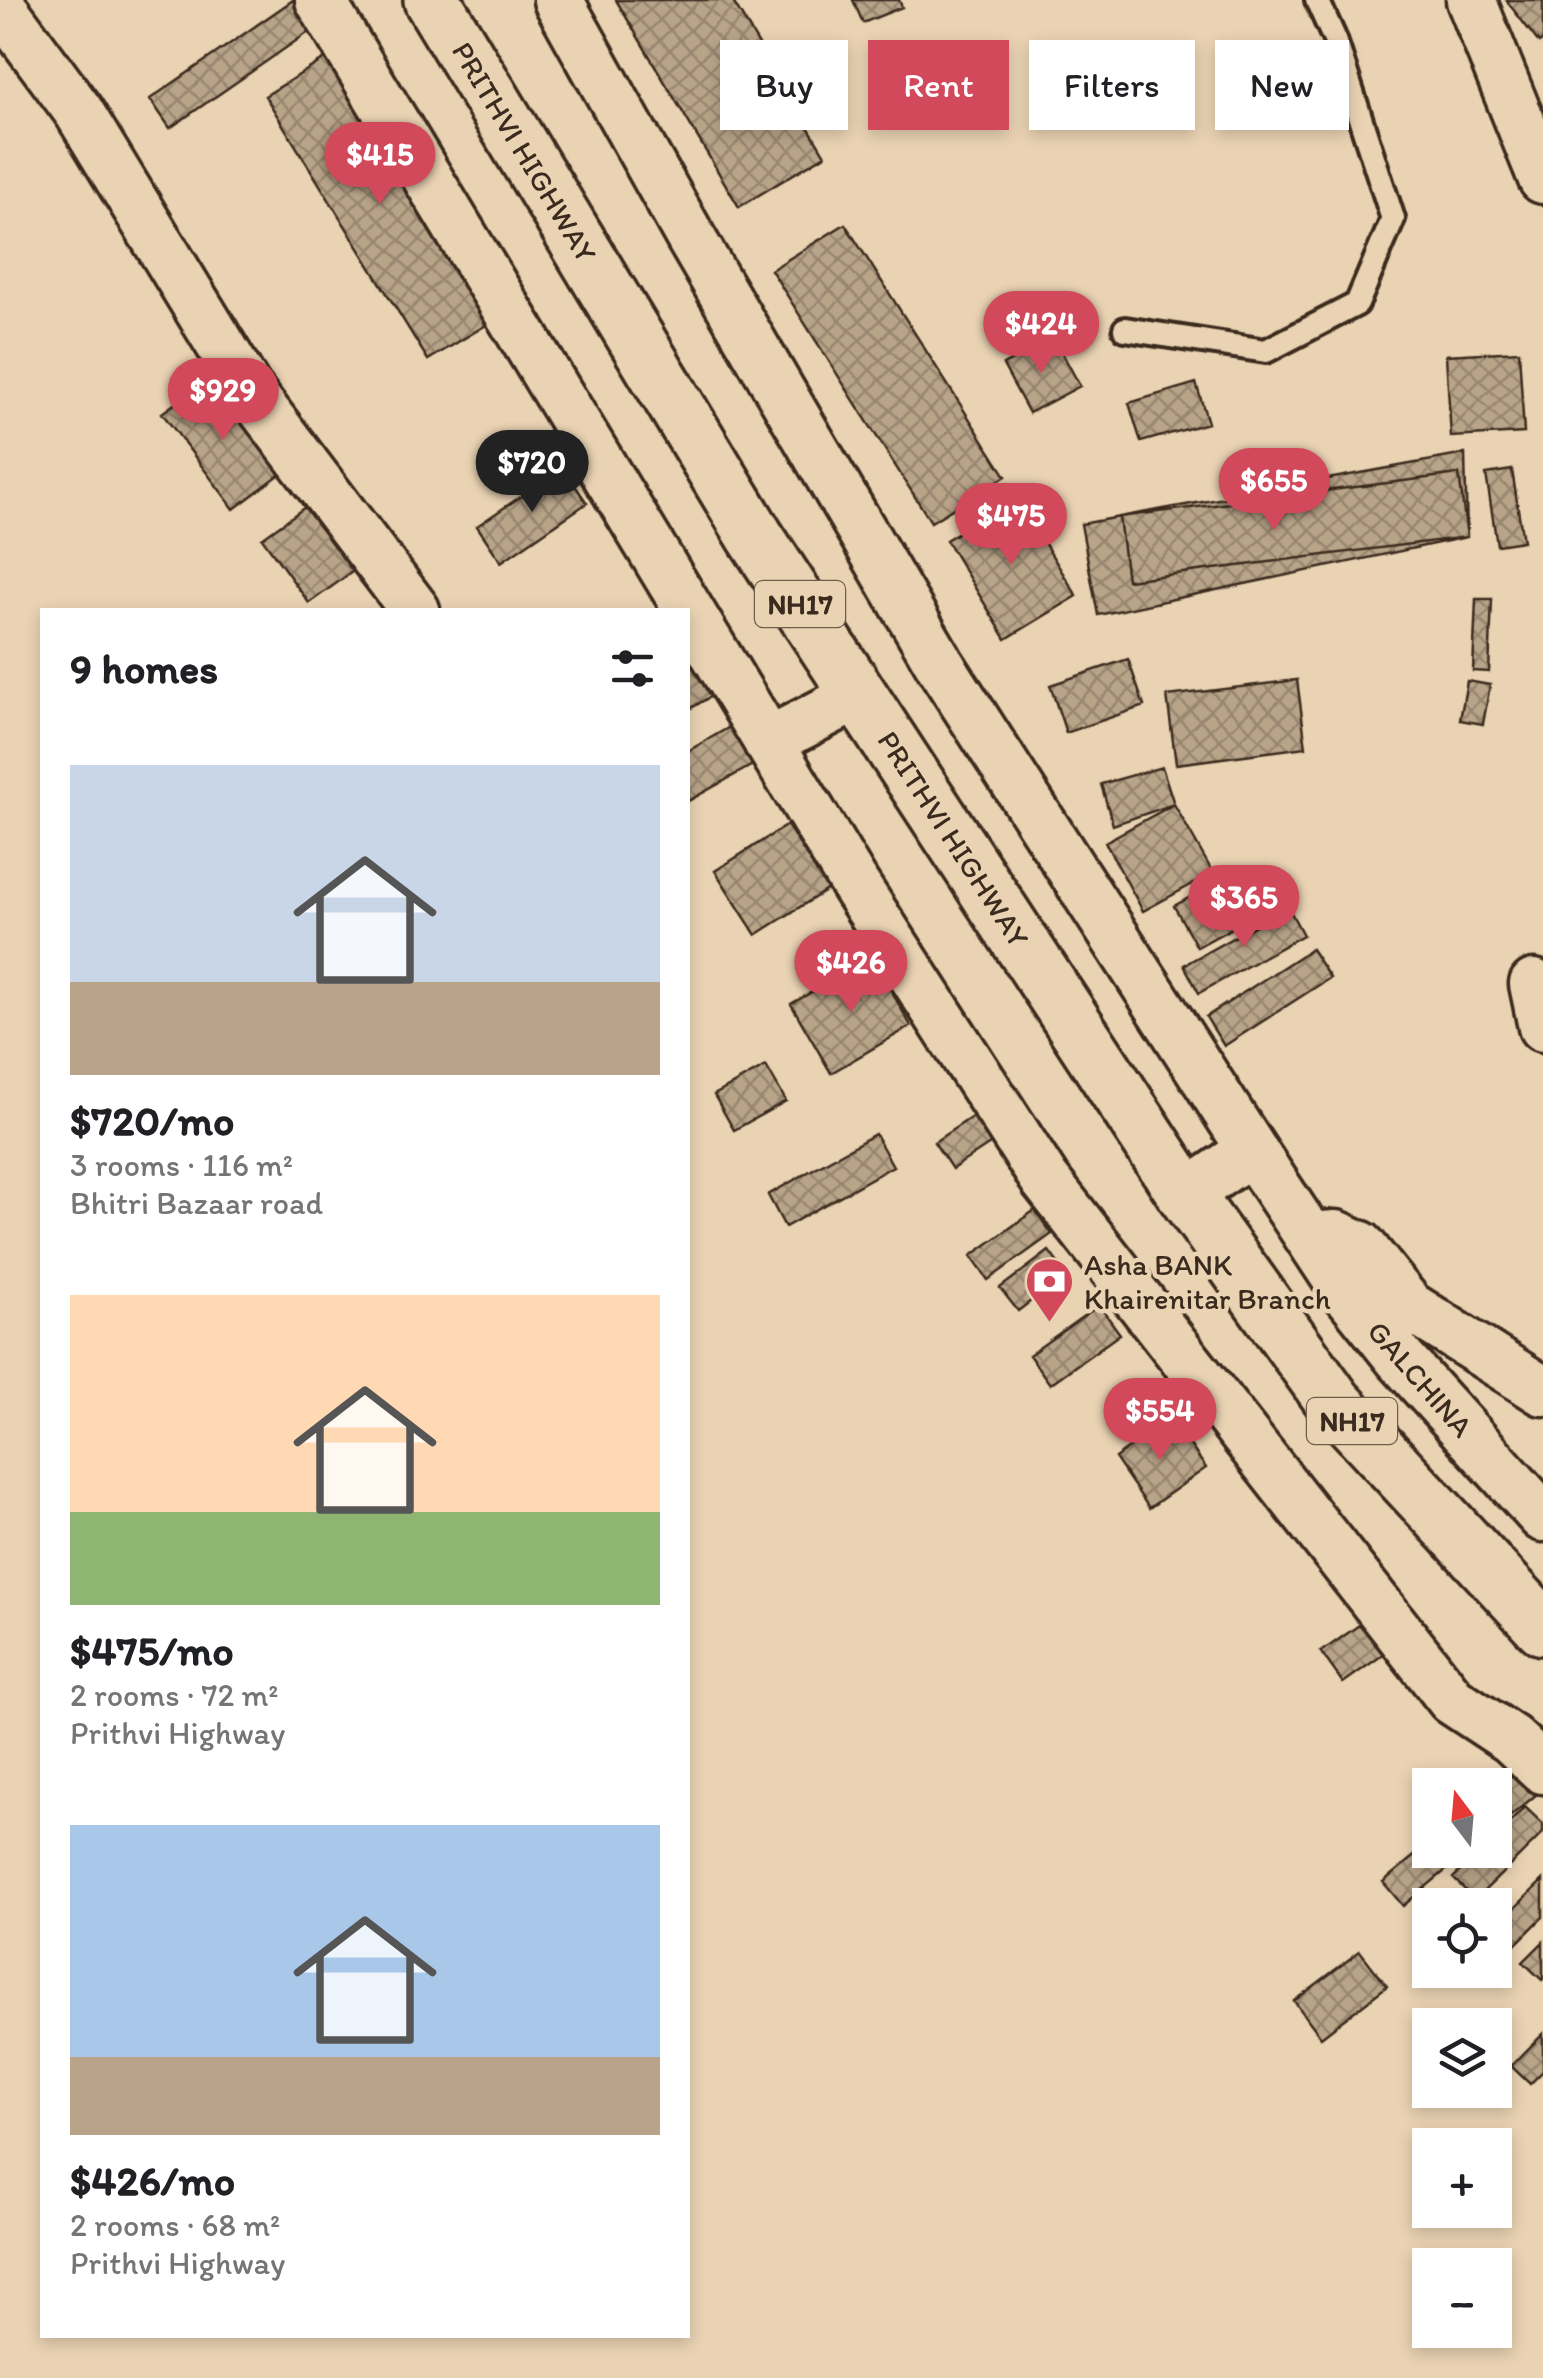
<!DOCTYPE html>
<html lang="en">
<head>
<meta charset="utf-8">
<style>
  :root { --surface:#fff; --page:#f6f6f6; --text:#202124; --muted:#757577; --accent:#d1495b }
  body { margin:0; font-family:Itim,sans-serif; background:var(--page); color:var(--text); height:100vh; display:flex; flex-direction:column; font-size:38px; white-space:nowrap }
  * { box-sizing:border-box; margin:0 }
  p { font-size:32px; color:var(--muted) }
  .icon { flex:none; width:55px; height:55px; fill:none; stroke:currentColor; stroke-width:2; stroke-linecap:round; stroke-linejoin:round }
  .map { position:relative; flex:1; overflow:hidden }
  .side { position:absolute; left:40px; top:608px; width:650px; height:1730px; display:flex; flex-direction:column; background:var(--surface); border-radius:0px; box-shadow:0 5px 15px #0003 }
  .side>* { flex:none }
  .guide { position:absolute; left:720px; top:40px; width:672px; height:90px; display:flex; gap:20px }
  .needle { width:65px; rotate:344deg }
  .buttons { position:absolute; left:1412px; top:1768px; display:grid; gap:20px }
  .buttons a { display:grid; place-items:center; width:100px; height:100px; border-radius:0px; background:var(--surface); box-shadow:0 5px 15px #0003; font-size:50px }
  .price { position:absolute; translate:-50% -85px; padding:0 22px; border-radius:35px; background:var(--accent); color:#fff; font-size:32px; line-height:65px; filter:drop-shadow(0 2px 5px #0008) }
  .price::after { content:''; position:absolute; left:50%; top:60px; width:30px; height:22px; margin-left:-15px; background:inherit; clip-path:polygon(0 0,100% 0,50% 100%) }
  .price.on { background:#222; color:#fff }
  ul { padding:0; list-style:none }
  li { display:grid; align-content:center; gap:20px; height:530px; padding:0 30px }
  li span { display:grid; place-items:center; height:310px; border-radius:0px; color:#555 }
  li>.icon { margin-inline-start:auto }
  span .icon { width:180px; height:180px; fill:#fffc; stroke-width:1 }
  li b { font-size:42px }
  h2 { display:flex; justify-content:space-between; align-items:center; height:120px; padding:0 30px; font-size:42px }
  .chip { padding:0 35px; border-radius:0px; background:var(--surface); box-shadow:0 5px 15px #0003; font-size:35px; line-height:90px }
  .chip.on { background:var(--accent); color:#fff }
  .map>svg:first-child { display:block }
  .building { fill:url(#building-cross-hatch); stroke:#3b2a1e; stroke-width:2.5 }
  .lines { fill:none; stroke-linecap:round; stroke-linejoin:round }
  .service-casing { stroke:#3b2a1e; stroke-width:30 }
  .minor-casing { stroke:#3b2a1e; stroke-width:55 }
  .trunk-casing { stroke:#3b2a1e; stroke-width:62 }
  .service { stroke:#ead3b3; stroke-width:22 }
  .minor { stroke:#ead3b3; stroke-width:48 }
  .trunk { stroke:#ead3b3; stroke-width:55 }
  .labels { text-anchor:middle; stroke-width:9; stroke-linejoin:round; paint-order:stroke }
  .shield { fill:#ead3b3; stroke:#705d4b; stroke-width:2.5 }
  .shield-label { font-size:28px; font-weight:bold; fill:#3b2a1e }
  .street-label { font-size:30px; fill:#3b2a1e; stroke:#ead3b3 }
  .poi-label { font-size:30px; fill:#3b2a1e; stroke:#ead3b3; text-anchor:start }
</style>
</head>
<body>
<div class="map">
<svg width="1543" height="2378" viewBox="0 0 1543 2378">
  <defs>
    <pattern id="building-cross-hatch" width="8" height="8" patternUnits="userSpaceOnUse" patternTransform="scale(2.5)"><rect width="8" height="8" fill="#b9a489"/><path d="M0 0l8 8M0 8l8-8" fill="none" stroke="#98866f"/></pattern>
  </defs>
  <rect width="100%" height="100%" fill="#ead3b3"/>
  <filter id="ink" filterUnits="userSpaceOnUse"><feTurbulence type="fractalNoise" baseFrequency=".01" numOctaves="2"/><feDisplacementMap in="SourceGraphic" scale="20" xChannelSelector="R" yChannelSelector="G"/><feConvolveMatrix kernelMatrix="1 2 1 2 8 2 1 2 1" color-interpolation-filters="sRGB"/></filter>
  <g filter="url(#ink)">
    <path class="building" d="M293,0H306L322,23L170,128L150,99Z
      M616,0H732L825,155L739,207Z
      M853,0H899L902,7L863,23Z
      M1506,0H1543V40L1539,43Z
      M333,54L496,319L428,360L265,96Z
      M845,224L1006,476L931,522L771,270Z
      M1054,338L1080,386L1029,413L1003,365Z
      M1519,351L1524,433L1451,437L1446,355Z
      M211,377L283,472L234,509L162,413Z
      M1196,383L1208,423L1141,442L1129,403Z
      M1465,454L1467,537L1098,615L1081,524Z
      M563,468L587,503L501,562L477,526Z
      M1512,470L1523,541L1497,545L1486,474Z
      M1459,474L1467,537L1127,580L1119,517Z
      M1016,497L1077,596L1006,639L946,540Z
      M312,502L359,567L309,603L262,538Z
      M1476,599H1492L1489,672L1473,671Z
      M688,632L721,690L688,710Z
      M1128,659L1144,706L1066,733L1050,685Z
      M1297,680L1306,747L1176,764L1167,696Z
      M1467,681L1490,685L1483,724L1460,720Z
      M735,724L756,763L688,801V751Z
      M1162,767L1174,804L1113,825L1101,784Z
      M1174,804L1213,873L1143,911L1105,842Z
      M787,825L828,889L756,935L715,871Z
      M1229,876L1252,917L1197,947L1174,906Z
      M1288,907L1303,935L1199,993L1184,965Z
      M1311,949L1330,978L1224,1046L1206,1017Z
      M872,957L911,1026L831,1073L791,1004Z
      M766,1066L786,1101L734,1130L714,1095Z
      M978,1113L996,1140L952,1169L934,1142Z
      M875,1134L893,1166L785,1227L768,1195Z
      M1035,1210L1052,1234L988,1280L971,1256Z
      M1049,1251L1066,1274L1018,1311L1000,1288Z
      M1099,1305L1120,1334L1050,1384L1029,1355Z
      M1171,1418L1206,1468L1149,1508L1115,1458Z
      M1362,1623L1384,1654L1343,1683L1321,1652Z
      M1527,1763L1543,1789L1495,1829V1789Z
      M1525,1807L1543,1824V1833L1475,1900L1453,1878L1482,1850H1495V1837Z
      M1430,1843V1850H1470L1403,1906L1383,1882Z
      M1543,1880V1917L1516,1944L1497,1926Z
      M1543,1942V1979L1542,1980L1523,1962Z
      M1360,1951L1387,1986L1321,2037L1294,2001Z
      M1543,2034V2071L1530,2084L1511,2066Z"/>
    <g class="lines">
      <defs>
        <path id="service" d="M1125,329L1266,351L1357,304L1393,219L1335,40L1317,0"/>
        <path id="minor" d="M320,0L855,885L1045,1180L1452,1700L1511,1739L1543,1769
          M558,0L692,240L942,668L1252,1150
          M1471,0L1543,179
          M0,5L79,112L247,388L415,610
          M768,742L859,695
          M1534,984L1543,1027
          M1186,1195L1252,1150L1341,1285L1400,1359L1543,1517
          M1310,1237L1336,1235L1361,1246L1409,1306L1543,1391"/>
        <path id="trunk" d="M432,0L755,536L1186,1195L1334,1402L1543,1627"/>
      </defs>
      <use href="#service" class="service-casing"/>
      <use href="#minor" class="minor-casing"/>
      <use href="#trunk" class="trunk-casing"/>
      <use href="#service" class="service"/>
      <use href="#minor" class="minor"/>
      <use href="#trunk" class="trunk"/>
    </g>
  </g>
  <defs>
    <symbol id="bank-pin" viewBox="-11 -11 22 30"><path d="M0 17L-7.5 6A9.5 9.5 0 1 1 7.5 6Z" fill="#d1495b" stroke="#ead3b3"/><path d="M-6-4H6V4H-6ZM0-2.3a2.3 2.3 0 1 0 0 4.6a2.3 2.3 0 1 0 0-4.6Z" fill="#fff"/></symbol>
  </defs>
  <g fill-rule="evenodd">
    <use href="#bank-pin" x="1022" y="1254" width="55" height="75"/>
  </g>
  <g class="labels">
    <g class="shield">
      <rect x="755" y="581" width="90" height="46" rx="8"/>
      <rect x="1307" y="1398" width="90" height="46" rx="8"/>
    </g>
    <g class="shield-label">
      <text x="800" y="614">NH17</text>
      <text x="1352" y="1431">NH17</text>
    </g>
    <g class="street-label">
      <text transform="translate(524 152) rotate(59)" y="10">PRITHVI HIGHWAY</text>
      <text transform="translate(953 839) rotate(57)" y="10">PRITHVI HIGHWAY</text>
      <text transform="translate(1420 1379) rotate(49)" y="10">GALCHINA</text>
    </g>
    <g class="poi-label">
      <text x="1084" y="1275">Asha BANK<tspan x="1084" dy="34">Khairenitar Branch</tspan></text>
    </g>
  </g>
</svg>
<div class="buttons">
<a><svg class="needle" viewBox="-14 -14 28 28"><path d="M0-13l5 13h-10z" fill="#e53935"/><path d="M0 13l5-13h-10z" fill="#757577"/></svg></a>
<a><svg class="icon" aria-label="locate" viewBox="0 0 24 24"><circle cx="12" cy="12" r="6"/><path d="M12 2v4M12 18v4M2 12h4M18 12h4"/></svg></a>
<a><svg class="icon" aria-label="layers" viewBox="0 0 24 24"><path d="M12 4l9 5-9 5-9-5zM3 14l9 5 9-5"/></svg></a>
<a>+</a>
<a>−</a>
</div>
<b class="price" style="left:380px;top:207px">$415</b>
<b class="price" style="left:1041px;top:376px">$424</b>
<b class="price" style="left:223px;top:443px">$929</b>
<b class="price on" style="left:532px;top:515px">$720</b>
<b class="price" style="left:1274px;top:533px">$655</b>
<b class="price" style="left:1011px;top:568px">$475</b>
<b class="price" style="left:1244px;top:950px">$365</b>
<b class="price" style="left:851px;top:1015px">$426</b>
<b class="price" style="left:1160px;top:1463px">$554</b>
<div class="guide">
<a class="chip">Buy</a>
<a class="chip on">Rent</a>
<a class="chip">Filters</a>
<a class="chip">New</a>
</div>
<section class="side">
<h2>9 homes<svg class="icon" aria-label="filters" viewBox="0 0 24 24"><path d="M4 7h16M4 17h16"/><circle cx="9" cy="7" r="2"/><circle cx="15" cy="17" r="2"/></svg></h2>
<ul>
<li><span style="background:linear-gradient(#c9d6e8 70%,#b9a48a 0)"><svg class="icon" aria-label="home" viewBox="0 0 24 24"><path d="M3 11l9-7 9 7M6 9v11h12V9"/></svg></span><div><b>$720/mo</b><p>3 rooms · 116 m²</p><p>Bhitri Bazaar road</p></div></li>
<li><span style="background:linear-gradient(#ffd9b3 70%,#8fb573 0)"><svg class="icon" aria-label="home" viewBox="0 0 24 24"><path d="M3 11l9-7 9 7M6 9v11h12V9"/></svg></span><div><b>$475/mo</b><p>2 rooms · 72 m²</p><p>Prithvi Highway</p></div></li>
<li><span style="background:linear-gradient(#a9c7e8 75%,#b9a48a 0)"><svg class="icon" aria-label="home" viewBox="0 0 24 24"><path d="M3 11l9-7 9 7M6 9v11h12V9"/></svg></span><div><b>$426/mo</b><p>2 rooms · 68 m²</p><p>Prithvi Highway</p></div></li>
</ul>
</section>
</div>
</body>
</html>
